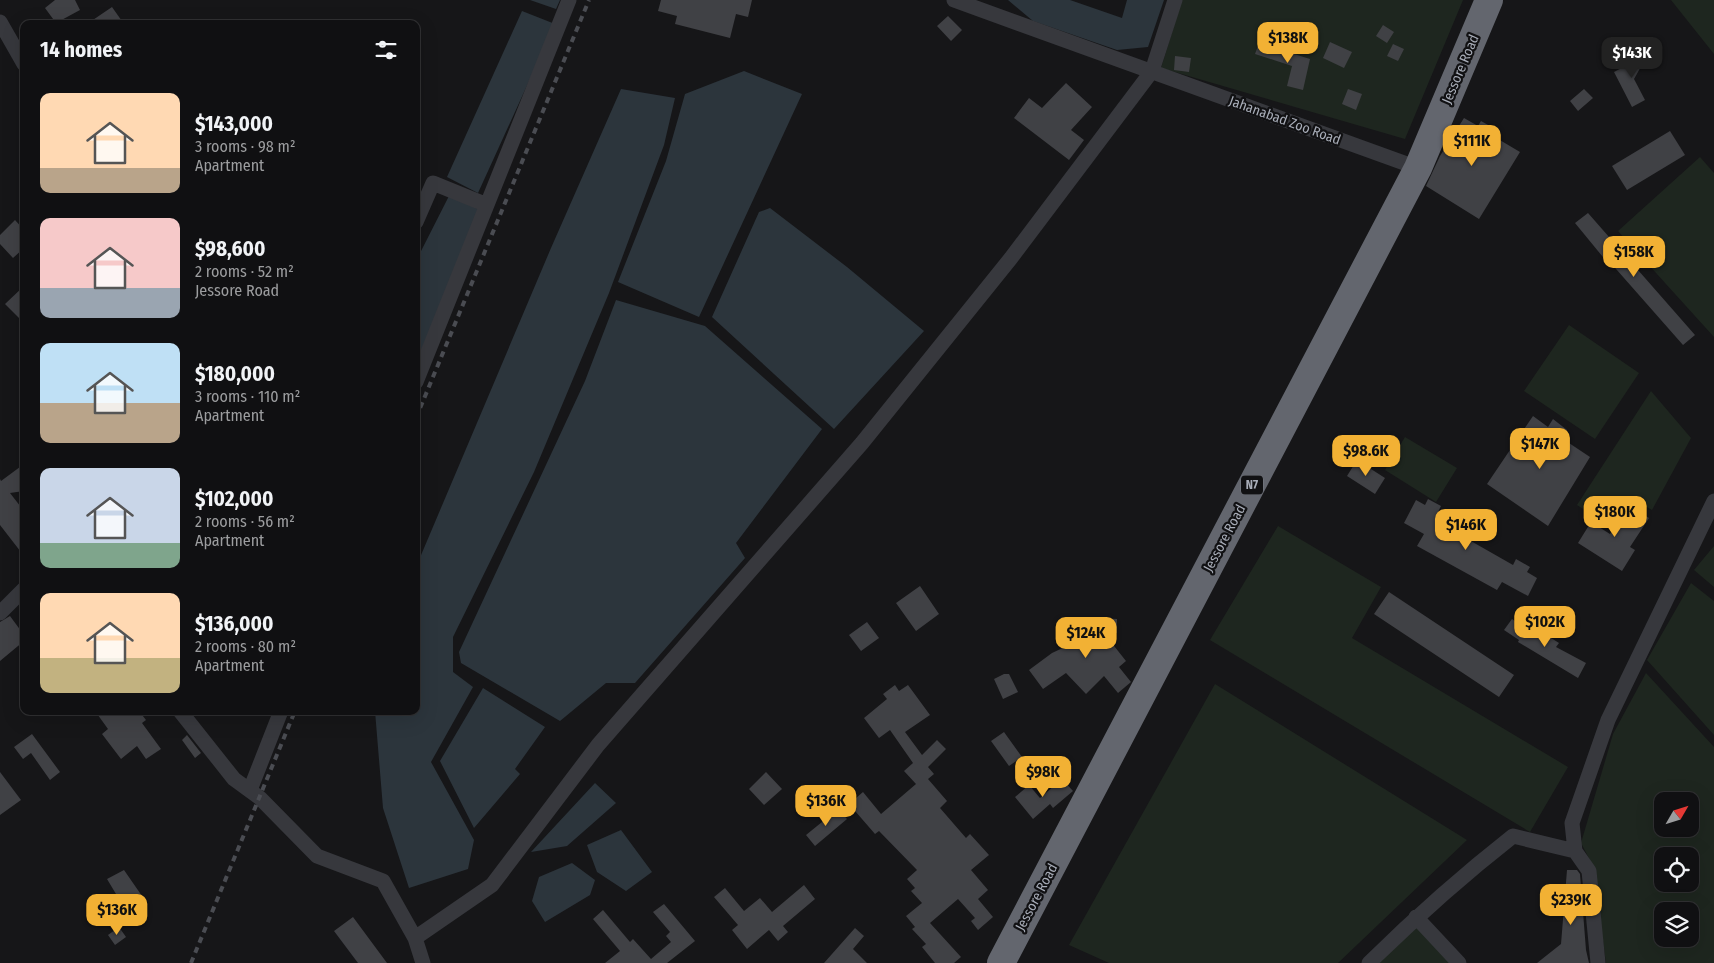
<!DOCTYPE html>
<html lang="en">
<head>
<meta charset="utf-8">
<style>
  :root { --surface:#101012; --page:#19191b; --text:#f1f3f6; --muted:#9c9d9f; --line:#303032; --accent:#f2b134 }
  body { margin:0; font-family:"Fira Sans Condensed",sans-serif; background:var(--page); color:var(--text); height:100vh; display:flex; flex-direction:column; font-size:19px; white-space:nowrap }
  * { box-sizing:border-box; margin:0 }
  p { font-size:16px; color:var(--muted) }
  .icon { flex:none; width:28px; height:28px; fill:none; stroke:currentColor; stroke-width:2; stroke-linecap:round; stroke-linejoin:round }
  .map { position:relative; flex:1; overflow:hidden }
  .details { position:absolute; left:20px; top:20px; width:400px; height:695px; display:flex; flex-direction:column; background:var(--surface); border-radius:10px; box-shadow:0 5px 20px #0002,0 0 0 1px var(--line) }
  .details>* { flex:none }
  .needle { width:32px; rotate:51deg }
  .controls { position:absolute; left:1654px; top:792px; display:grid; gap:10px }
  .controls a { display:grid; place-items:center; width:45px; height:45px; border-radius:10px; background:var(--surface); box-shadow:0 5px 20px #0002,0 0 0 1px var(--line); font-size:25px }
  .price { position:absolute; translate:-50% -42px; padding:0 11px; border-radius:10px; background:var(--accent); color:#111; font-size:16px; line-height:32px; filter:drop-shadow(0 1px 2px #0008) }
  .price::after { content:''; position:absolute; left:50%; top:30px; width:15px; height:11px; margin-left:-8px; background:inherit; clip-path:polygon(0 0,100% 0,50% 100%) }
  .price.on { background:#222; color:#fff }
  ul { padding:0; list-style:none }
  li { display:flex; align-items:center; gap:15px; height:125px; padding:0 20px }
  li span { display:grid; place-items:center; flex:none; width:140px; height:100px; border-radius:10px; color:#555 }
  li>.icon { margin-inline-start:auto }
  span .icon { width:60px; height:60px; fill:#fffc; stroke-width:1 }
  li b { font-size:21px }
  h2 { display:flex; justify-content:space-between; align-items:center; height:60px; padding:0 20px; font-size:21px }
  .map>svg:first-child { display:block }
  .green { fill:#1e261f; fill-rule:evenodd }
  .water { fill:#2c353c }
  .building { fill:#404145 }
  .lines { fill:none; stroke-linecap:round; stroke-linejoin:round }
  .street { stroke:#37383d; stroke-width:15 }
  .highway { stroke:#63666e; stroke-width:28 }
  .rail { stroke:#4a4c52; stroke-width:4; stroke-dasharray:6 5; stroke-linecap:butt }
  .labels { text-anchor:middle; stroke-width:4.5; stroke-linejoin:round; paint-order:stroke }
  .shield { fill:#111113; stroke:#7b7e86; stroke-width:1 }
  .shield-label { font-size:12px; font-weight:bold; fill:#a8adb8 }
  .street-label { font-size:14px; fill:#a8adb8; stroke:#111113 }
</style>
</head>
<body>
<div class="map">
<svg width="1714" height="963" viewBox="0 0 1714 963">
  <rect width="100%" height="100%" fill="#161618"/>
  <path class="green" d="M1182,0H1463L1405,139L1161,68Z
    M1671,0H1714V54Z
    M1700,157L1714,173V337L1618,231Z
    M1569,325L1639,373L1595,439L1524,391Z
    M1651,391L1691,438L1652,510L1628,496L1608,525L1577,505Z
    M1405,437L1457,468L1436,502L1385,470Z
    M1278,526L1381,587L1352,638L1568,767L1530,832L1210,640Z
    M1714,546V587L1694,570Z
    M1691,583L1714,601V735L1647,660Z
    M1646,673L1714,747V963H1606L1593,866L1581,843L1613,734ZM1662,801H1690V829H1662ZM1662,856H1690V884H1662ZM1662,911H1690V939H1662Z
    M1215,684L1467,840L1338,963H1109L1069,945Z
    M1413,920L1451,963H1374Z"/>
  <path class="water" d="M530,0H560L556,9Z
    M1008,0H1070L1122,18L1127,0H1164L1148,47L1117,50L1033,21Z
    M522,11L555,24L478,193L447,177Z
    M744,71L802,94L699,317L618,282L666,161L685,94Z
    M621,89L675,98L664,145L609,293L534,472L453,637V672L473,687L431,762L474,840L468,869L409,888L383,808L375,711H416V567L551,248Z
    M450,194L481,211L421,351L416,348V261Z
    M770,208L847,267L924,331L834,429L712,317L759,212Z
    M616,300L705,326L822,429L736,543L745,558L635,683H606L560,721L461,663L459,652L585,381Z
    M483,688L545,727L515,769L520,774L474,828L440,761Z
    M595,783L616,803L567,846L531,852Z
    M621,830L652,872L626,891L597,872L587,845Z
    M572,863L595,880L590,895L545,922L532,901L539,877Z"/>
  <path class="building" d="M55,0H75L80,10L56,23L45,8Z
    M661,0H752L748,17L736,14L730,38L675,24L677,16L658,11Z
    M112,7L124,24H87Z
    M948,16L962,30L951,41L937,26Z
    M1383,25L1394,32L1387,43L1376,36Z
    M1330,42L1352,52L1344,68L1323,58Z
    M1259,43L1310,59L1303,90L1287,86L1292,66L1255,54Z
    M1393,44L1404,49L1398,61L1387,56Z
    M1637,50L1647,56L1634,79L1645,100L1632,107L1614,72L1629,64Z
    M1175,56L1191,58L1189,72L1174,70Z
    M1066,83L1092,107L1071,130L1084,140L1069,160L1014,118L1029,98L1042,108Z
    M1348,89L1362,94L1356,110L1342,104Z
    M1584,89L1593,98L1578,111L1570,101Z
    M1464,118L1478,126L1481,121L1497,130L1493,136L1520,152L1479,219L1426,186L1440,156Z
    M1670,131L1685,155L1627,190L1612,166Z
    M1588,213L1695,335L1683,345L1609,261L1607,262L1575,223Z
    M15,220L24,230V248L13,258L0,244V235Z
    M24,286V323L5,304Z
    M1533,416L1548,427L1553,419L1567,430L1563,439L1590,457L1548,526L1487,484Z
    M1357,460L1385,478L1375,494L1347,476Z
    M24,464V491L10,493L24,511V556L0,525V479L1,481Z
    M1428,499L1441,506L1438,512L1446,516L1441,524L1513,565L1516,559L1530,567L1527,572L1537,578L1528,596L1502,582L1497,590L1417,546L1424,534L1404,523L1416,500L1425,505Z
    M1629,505L1649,518L1630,547L1635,550L1622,571L1578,543L1591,522L1610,534Z
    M920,586L939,614L916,631L896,603Z
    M1389,592L1514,675L1499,697L1374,614Z
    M10,616L24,635V641L0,661V622Z
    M1080,617L1117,619V633L1103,632L1126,661L1119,667L1131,682L1118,693L1104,676L1086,694L1066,673L1043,689L1029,670L1052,653L1084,638L1079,632Z
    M1512,619L1526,629L1529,624L1559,643L1556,647L1586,663L1578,678L1518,642L1519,640L1504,630Z
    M867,622L879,638L861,651L849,635Z
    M1004,674H1009L1018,692L1003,699L994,679Z
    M895,685L899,691L908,685L930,715L905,732L922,755L937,740L946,749L928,767L934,774L928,779L947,801L940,808L966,838L970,834L989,855L971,870L988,890L978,899L993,917L978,930L971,921L975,918L958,899L930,923L961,957L954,963H935L922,947L926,944L912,929L915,927L906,916L922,903L911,891L915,888L907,879L917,870L879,831L875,834L849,804L863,792L881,814L916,784L904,771L913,763L890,730L879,738L864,718L887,699L883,694Z
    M95,711H139L146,720L142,723L161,749L146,759L137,746L121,759L102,734L108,729Z
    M1004,732L1022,757L1009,766L991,741Z
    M32,734L60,772L50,780L31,753L23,759L14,747Z
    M187,735L201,753L195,758L182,740Z
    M0,772L21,800L0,815Z
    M766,772L782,789L764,805L749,789Z
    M1062,779L1073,791L1053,808L1050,804L1033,819L1015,797L1029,785L1040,798Z
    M838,809L847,819L815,846L806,835Z
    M124,870L142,896L125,909L107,879Z
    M1567,870H1577L1580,874L1586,950L1589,963H1537L1561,944Z
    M804,885L815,899L783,926L788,932L778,941L769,930L747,949L732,930L738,925L714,897L725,888L744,911L760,898L772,912Z
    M664,904L695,941L667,963H605L620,951L593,919L603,910L630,942L633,939L651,959L671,942L666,936L670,932L653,912Z
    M353,917L387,963H358L334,931Z
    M119,927L126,937L115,945L108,935Z
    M855,928L864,936L853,949L867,963H824Z"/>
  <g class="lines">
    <path class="street" d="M954,0L1418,168
      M0,22L24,64
      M416,222L433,183L487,205
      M416,382L569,0
      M0,613L24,589
      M180,711L234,779L260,798L317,856L383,881L415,938L423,963
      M250,790L281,711
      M1416,917L1459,963
      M415,938L492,885L598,745L862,443L1011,258L1152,71L1175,0
      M1369,963C1415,918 1462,876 1513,836L1575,851
      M1598,963L1589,871L1575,851L1572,823L1608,720L1714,501"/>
    <path class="highway" d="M1001,963L1418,168L1489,0"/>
    <path class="rail" d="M416,418L589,0
      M191,963L295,711"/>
  </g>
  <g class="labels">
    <rect class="shield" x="1241" y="475.5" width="22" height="19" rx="4"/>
    <g class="shield-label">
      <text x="1252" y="489">N7</text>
    </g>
    <g class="street-label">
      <text transform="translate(1460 69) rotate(-67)" y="5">Jessore Road</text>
      <text transform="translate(1285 120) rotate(20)" y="5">Jahanabad Zoo Road</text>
      <text transform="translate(1224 538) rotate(-62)" y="5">Jessore Road</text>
      <text transform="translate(1036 897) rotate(-62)" y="5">Jessore Road</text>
    </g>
  </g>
</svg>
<div class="controls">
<a><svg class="needle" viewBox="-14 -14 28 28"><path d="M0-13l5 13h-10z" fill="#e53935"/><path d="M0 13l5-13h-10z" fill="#9c9d9f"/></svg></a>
<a><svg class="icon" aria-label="locate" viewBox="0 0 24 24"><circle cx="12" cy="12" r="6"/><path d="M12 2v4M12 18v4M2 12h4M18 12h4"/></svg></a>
<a><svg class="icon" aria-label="layers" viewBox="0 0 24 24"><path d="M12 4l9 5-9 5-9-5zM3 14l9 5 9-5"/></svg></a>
</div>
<b class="price" style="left:1288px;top:64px">$138K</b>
<b class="price on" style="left:1632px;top:79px">$143K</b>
<b class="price" style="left:1472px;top:167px">$111K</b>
<b class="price" style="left:1634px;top:278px">$158K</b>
<b class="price" style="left:1540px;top:470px">$147K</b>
<b class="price" style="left:1366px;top:477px">$98.6K</b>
<b class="price" style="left:1615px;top:538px">$180K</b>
<b class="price" style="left:1466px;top:551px">$146K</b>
<b class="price" style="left:1545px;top:648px">$102K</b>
<b class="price" style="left:1086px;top:659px">$124K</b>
<b class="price" style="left:1043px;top:798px">$98K</b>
<b class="price" style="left:826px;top:827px">$136K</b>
<b class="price" style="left:1571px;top:926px">$239K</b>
<b class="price" style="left:117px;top:936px">$136K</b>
<section class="details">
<h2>14 homes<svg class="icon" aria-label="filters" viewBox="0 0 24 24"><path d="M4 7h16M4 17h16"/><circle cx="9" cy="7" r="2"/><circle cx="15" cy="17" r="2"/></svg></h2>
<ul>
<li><span style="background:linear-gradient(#ffd9b3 75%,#b9a48a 0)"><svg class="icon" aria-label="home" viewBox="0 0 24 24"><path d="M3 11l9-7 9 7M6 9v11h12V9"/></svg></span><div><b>$143,000</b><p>3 rooms · 98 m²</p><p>Apartment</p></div></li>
<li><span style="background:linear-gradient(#f6c9c9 70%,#9aa5b1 0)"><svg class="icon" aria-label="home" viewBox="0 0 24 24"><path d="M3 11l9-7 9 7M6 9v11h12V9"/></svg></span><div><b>$98,600</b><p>2 rooms · 52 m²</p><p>Jessore Road</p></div></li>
<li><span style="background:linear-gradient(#bfe0f5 60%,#b9a48a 0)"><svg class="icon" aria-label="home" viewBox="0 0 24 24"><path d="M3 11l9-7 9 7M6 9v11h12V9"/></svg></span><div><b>$180,000</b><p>3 rooms · 110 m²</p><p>Apartment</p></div></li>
<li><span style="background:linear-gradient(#c9d6e8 75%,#7fa58c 0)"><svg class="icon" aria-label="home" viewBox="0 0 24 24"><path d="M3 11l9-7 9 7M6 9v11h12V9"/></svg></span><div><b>$102,000</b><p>2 rooms · 56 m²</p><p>Apartment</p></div></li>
<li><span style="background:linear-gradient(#ffd9b3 65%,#c2b280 0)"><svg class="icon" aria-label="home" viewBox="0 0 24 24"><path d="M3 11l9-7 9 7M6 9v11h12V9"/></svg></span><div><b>$136,000</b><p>2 rooms · 80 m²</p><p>Apartment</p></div></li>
</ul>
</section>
</div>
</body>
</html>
